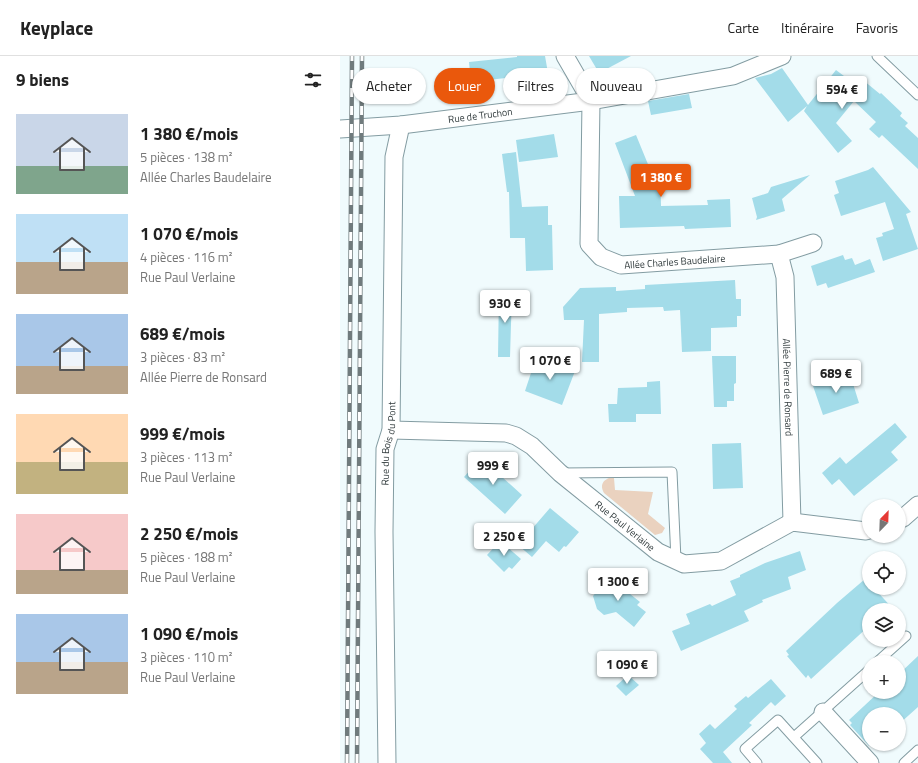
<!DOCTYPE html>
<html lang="fr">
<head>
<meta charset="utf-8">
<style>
  :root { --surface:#fff; --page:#f6f6f6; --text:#222; --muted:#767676; --line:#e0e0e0; --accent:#ea580c }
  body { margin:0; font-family:"Titillium Web",sans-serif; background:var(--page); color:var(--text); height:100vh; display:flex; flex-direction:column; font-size:15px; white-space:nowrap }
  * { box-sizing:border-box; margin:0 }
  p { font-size:13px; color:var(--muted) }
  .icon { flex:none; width:22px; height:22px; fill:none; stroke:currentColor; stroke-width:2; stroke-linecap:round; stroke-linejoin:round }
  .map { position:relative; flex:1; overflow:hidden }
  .details { display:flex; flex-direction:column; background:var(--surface); width:340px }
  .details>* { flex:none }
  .top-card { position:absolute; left:12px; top:12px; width:380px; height:36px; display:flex; gap:8px }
  .needle { width:26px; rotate:23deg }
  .tools { position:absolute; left:522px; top:443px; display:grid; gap:8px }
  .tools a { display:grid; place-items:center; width:44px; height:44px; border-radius:50%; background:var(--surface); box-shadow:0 1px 3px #0004; font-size:20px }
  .price { position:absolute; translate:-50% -34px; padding:0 9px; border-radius:4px; background:#fff; color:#222; font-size:13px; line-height:26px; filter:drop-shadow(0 1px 2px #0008) }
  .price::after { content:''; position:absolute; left:50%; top:24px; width:12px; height:9px; margin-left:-6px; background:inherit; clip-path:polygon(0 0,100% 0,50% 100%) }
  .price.on { background:var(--accent); color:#fff }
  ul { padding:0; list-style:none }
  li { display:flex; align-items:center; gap:12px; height:100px; padding:0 16px }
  li span { display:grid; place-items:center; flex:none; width:112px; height:80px; border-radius:0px; color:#555 }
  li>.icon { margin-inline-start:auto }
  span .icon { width:48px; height:48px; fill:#fffc; stroke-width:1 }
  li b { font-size:17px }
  h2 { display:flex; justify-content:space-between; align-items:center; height:48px; padding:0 16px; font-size:17px }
  .chip { padding:0 14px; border-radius:18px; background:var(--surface); box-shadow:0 1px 3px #0004; font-size:14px; line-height:36px }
  .chip.on { background:var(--accent); color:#fff }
  header { display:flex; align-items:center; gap:24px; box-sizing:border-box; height:56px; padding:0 20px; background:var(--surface); border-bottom:1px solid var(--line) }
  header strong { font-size:19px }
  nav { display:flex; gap:22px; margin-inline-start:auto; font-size:14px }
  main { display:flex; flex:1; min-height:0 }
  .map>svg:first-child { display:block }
  .green { fill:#ead2bf }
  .building { fill:#a3dce9 }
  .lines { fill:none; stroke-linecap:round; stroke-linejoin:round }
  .lane-casing { stroke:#839ca2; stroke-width:11 }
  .street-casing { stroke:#839ca2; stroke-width:19 }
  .lane { stroke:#fff; stroke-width:9 }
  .street { stroke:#fff; stroke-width:17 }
  .rail-casing { stroke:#707b7d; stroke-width:4.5 }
  .rail { stroke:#fff; stroke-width:3; stroke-dasharray:9; stroke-linecap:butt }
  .labels { text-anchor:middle; stroke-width:4; stroke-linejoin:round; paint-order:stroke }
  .street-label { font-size:10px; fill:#2f393b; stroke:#fff }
</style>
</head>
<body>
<header>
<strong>Keyplace</strong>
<nav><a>Carte</a><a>Itinéraire</a><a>Favoris</a></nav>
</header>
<main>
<section class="details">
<h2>9 biens<svg class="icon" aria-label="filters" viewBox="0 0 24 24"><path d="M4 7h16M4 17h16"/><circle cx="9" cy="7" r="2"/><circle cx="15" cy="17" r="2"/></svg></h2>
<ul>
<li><span style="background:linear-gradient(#c9d6e8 65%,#7fa58c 0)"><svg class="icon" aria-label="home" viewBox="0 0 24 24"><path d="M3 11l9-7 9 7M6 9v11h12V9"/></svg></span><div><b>1 380 €/mois</b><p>5 pièces · 138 m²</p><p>Allée Charles Baudelaire</p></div></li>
<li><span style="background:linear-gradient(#bfe0f5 60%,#b9a48a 0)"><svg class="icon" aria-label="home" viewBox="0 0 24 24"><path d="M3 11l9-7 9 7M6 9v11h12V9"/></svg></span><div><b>1 070 €/mois</b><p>4 pièces · 116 m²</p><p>Rue Paul Verlaine</p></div></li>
<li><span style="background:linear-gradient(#a9c7e8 65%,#b9a48a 0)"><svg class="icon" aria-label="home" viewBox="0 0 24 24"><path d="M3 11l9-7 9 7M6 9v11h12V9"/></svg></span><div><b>689 €/mois</b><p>3 pièces · 83 m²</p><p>Allée Pierre de Ronsard</p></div></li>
<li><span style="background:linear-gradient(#ffd9b3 60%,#c2b280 0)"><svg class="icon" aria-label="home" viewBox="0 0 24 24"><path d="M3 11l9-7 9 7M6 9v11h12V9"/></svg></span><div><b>999 €/mois</b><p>3 pièces · 113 m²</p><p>Rue Paul Verlaine</p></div></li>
<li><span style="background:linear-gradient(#f6c9c9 70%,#b9a48a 0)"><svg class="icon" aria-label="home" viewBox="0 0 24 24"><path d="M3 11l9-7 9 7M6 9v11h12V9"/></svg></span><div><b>2 250 €/mois</b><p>5 pièces · 188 m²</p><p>Rue Paul Verlaine</p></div></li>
<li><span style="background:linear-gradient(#a9c7e8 60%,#b9a48a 0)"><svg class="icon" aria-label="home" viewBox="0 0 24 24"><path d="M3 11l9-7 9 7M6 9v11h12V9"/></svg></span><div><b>1 090 €/mois</b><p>3 pièces · 110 m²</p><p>Rue Paul Verlaine</p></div></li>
</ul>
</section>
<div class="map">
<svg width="578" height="707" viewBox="0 0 578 707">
  <rect width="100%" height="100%" fill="#f0fbfd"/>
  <path class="green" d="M269,422H274L275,434L313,436L308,458L325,472L322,477L315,479L264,437C260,430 262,425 269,422Z"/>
  <path class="building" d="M177,0H205L208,17L131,26L129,6L177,1Z
    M249,0H291L259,17Z
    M442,12L468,49L496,14L512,26L518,20L540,38L541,37L562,57L560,60L568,67L565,70L578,82V113L542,79L539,82L529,73L536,66L514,45L496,67L512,85L498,97L464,55L467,50L448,66L415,22L431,18Z
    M349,38L352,52L311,59L308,45Z
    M214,78L218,101L179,106L176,84Z
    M296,79L312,118L320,115L321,150L368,149L367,144L390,143L391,171L345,173L344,170L280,172L279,140H295L275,87Z
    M176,96L182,151L208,150V169H212L213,214L186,215L185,182H170L169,136H167L162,98Z
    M533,111L571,156L566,158L578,193L543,205L536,182L543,180L542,177L554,173L545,146L501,160L494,139L499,137L495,125L528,114Z
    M470,119L442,143L445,155L416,164L417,161L412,142L428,137L431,131Z
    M503,199L505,204L512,202L515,209L530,203L535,216L488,232L486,227L477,230L471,210Z
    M395,224L396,243H401V260H397V271L371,272V295L342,296L340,254L324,255L323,251L287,252V256L259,258V306H242L244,264H224L223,251L240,232L276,231V235L305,233V229Z
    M159,235H172L170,301H158Z
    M372,300H396V327L394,328V345H387V351H374Z
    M199,302L235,315L222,349L185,335L194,308H196Z
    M510,318L519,347L483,359L473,330Z
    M320,325L321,358H296V366H269L268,348H277L278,332L307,331V326Z
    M555,367L567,381L551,396L558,404L514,440L499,423L492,429L482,417L500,401L506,408Z
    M401,387L403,432L373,433L372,388Z
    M141,402L182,439L165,458L124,421Z
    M210,452L239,476L226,491L224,490L219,496L206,485L192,501L178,489Z
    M160,485L181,503L172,513L169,511L164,516L147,499Z
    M460,495L466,514L448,521L451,533L422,544L423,546L404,555L409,565L341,595L332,575L350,568L346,558L370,548L372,550L396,539L390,525L400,521V519L425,507Z
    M269,521L300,546L297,549L306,556L294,571L276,556L264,559L257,553L253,540Z
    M525,523L529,526V532H534L554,554H529V570L471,623L468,619L466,622L447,600L449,599L446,595L497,547Z
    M578,600V651L559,668V658H529V690L510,669L512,667L509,664L539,636H559V618Z
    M288,619L299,629L286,640L276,630Z
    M431,623L446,640L435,650L431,646L409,667L412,669L383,696L392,707H373L360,693L366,687L359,678L370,668L375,673L397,653L394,650L406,640L408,642Z"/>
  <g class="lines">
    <defs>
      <path id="lane" d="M537,0L578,39
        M222,417L332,416L336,504
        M537,606L566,580
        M454,681L529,614
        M417,707L405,693L438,664L477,707
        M564,707L578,694"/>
      <g id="street">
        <path id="s1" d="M225,0L251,45L249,188L261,201L281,209L439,198L473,187"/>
        <path id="s2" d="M0,73L61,69L251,45L393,20L442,0"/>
        <path id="s3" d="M439,198L445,221L452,466"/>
        <path id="s4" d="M51,374L166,377L176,380L192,390L220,417L318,496L344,508L381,505L452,466L526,475L529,474"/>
        <path d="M559,464L563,462L578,449"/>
        <path d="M483,656L530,707"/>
        <path id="s5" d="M47,707L44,476L45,393L51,374L54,101L61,69"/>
      </g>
    </defs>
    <use href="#lane" class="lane-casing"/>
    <use href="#street" class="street-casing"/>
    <use href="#lane" class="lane"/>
    <use href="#street" class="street"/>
    <defs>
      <path id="rail" d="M7,707L12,0
        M17,707L22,0"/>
    </defs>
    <use href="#rail" class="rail-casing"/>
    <use href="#rail" class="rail"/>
  </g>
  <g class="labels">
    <g class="street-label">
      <text dy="4" stroke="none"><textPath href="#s2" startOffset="141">Rue de Truchon</textPath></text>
      <text dy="4" stroke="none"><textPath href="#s1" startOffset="288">Allée Charles Baudelaire</textPath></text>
      <text dy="4" stroke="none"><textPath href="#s3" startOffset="134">Allée Pierre de Ronsard</textPath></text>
      <text dy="4" stroke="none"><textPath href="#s5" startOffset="320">Rue du Bois du Pont</textPath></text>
      <text dy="4" stroke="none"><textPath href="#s4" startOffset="267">Rue Paul Verlaine</textPath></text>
    </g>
  </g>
</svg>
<div class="tools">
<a><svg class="needle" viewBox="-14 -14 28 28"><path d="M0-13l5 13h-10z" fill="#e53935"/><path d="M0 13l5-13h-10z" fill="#767676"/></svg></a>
<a><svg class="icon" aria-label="locate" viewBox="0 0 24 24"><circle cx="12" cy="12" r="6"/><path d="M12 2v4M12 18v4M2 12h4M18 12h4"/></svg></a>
<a><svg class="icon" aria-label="layers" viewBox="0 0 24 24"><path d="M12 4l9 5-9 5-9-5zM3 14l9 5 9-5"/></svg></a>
<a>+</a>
<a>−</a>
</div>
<b class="price" style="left:502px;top:54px">594 €</b>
<b class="price on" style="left:321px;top:142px">1 380 €</b>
<b class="price" style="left:165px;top:268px">930 €</b>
<b class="price" style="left:210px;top:325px">1 070 €</b>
<b class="price" style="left:496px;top:338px">689 €</b>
<b class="price" style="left:153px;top:430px">999 €</b>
<b class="price" style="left:164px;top:501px">2 250 €</b>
<b class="price" style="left:278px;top:546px">1 300 €</b>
<b class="price" style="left:287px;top:629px">1 090 €</b>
<div class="top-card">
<a class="chip">Acheter</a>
<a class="chip on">Louer</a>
<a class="chip">Filtres</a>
<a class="chip">Nouveau</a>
</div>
</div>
</main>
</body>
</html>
